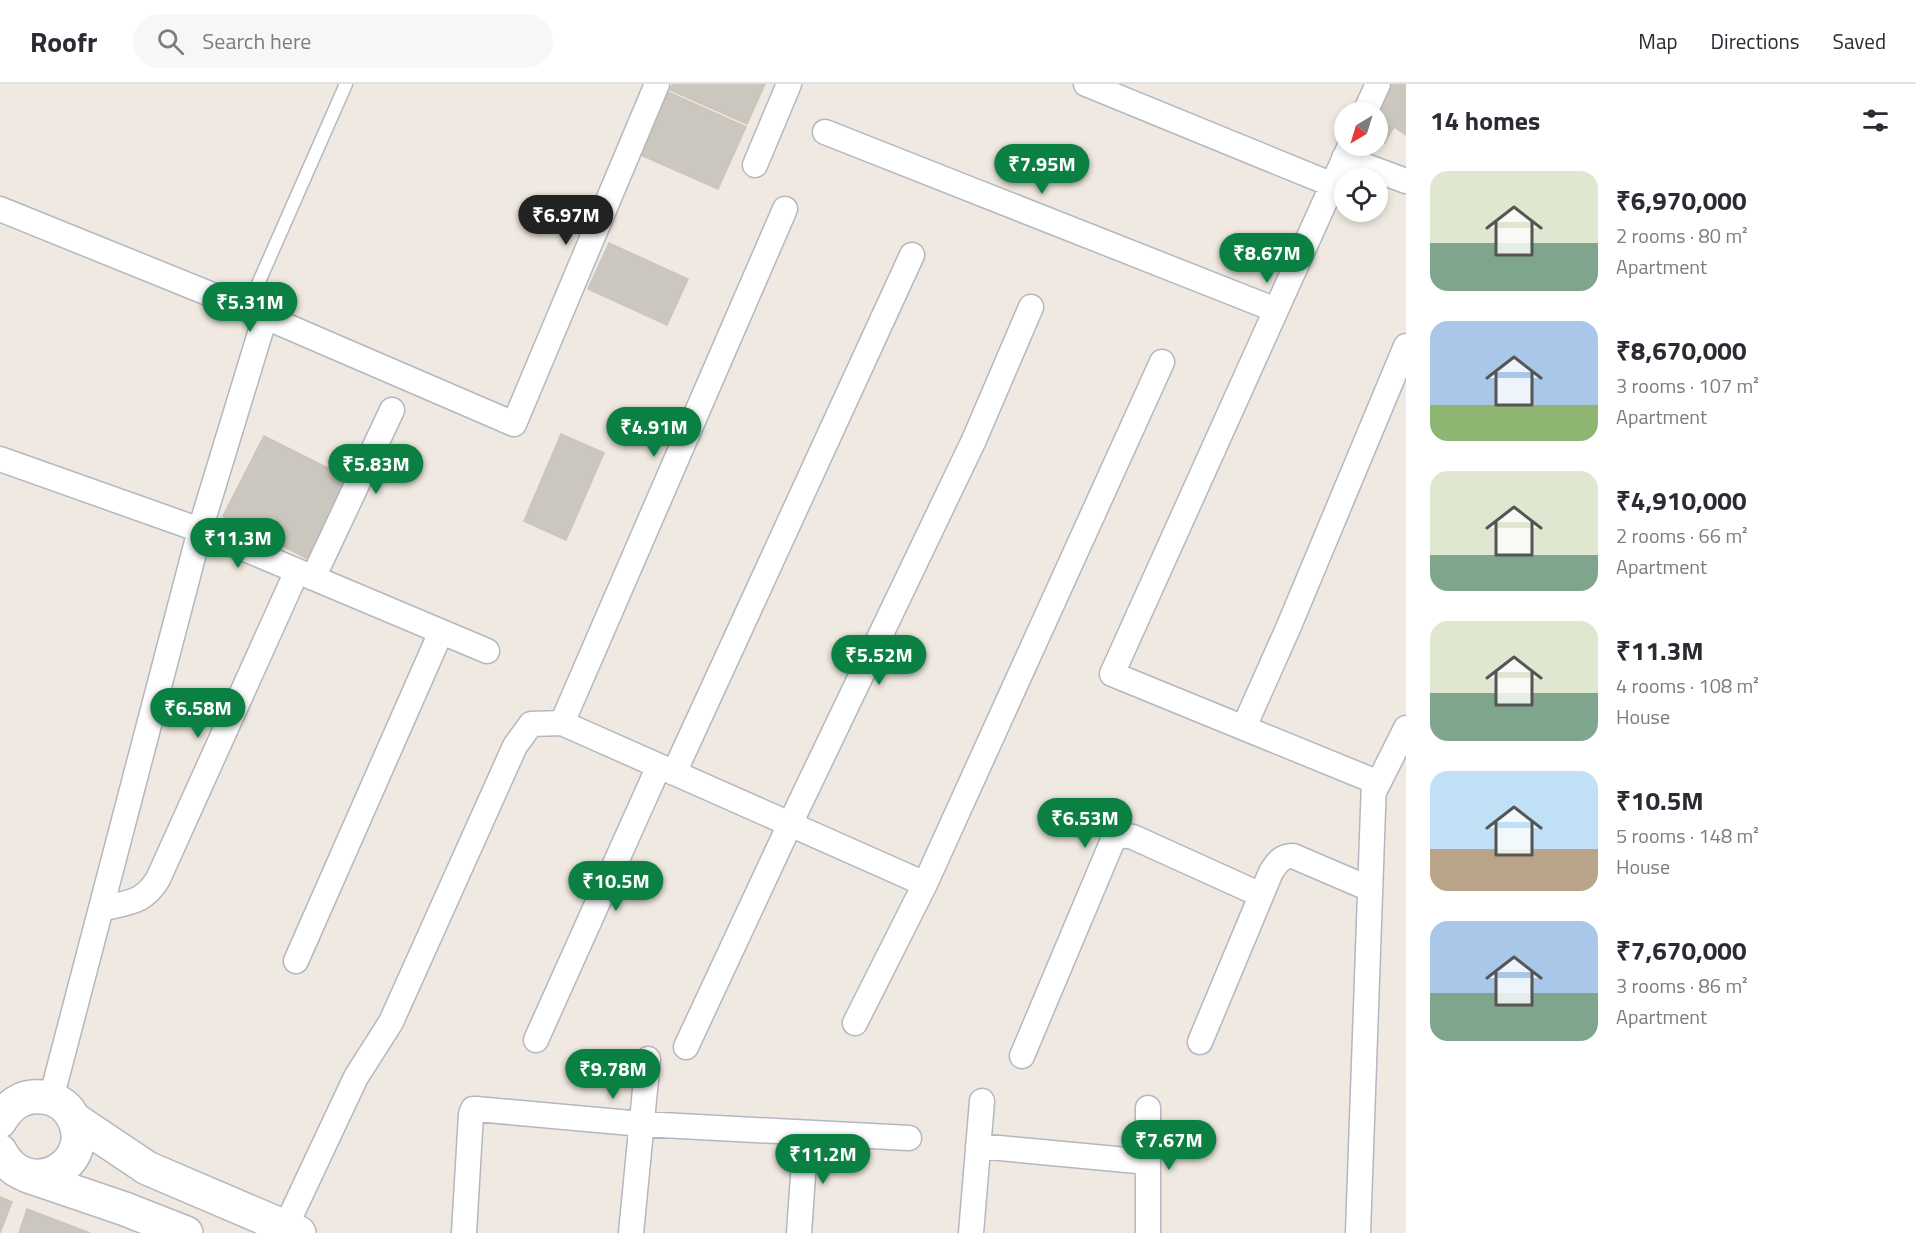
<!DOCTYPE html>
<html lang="en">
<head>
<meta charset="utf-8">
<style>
  :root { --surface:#fff; --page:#f7f7f7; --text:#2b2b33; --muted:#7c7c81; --line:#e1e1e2; --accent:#0b8043 }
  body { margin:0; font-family:"Titillium Web",sans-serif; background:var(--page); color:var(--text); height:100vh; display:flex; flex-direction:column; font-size:22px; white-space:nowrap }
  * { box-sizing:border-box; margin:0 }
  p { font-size:20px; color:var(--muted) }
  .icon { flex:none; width:33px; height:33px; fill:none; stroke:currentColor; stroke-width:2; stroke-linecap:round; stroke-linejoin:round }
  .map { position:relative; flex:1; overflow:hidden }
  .side { display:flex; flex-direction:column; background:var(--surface); width:510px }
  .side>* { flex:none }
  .needle { width:39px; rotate:218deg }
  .fabs { position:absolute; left:1334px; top:18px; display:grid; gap:12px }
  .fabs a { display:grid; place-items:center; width:54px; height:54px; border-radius:50%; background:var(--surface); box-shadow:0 3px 9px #0003; font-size:30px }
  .price { position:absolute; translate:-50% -51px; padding:0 14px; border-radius:21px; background:var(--accent); color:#fff; font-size:20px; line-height:39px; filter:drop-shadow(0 2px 3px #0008) }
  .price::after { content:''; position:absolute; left:50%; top:36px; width:18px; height:14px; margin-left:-9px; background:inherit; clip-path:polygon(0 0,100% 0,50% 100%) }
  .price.on { background:#222; color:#fff }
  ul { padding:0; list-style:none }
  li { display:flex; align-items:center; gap:18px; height:150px; padding:0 24px }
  li span { display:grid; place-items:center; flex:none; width:168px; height:120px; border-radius:18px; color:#555 }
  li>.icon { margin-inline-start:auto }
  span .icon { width:72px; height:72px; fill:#fffc; stroke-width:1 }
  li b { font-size:26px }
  h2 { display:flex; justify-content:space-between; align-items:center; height:72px; padding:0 24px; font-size:26px }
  header { display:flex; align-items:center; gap:36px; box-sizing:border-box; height:84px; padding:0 30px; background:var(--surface); border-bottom:2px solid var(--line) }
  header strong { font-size:28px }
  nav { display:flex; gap:33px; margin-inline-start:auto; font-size:21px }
  .search { width:420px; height:54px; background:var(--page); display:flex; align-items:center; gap:15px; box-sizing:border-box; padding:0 21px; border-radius:33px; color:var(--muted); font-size:22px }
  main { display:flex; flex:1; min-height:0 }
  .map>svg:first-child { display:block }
  .building { fill:#cbc7bf; stroke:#cbc5ba; stroke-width:1.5 }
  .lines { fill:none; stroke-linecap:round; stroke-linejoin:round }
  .lane-casing { stroke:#b4b7c1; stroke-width:15 }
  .street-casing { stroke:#b4b7c1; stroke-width:27 }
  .secondary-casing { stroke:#b4b7c1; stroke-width:36 }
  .lane { stroke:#fff; stroke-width:12 }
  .street { stroke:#fff; stroke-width:24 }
  .secondary { stroke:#fff; stroke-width:33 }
</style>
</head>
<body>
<header>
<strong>Roofr</strong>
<div class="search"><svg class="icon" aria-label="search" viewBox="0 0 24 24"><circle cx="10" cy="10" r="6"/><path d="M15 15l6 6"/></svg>Search here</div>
<nav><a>Map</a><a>Directions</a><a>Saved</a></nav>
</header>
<main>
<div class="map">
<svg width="1406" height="1149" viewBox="0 0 1406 1149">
  <rect width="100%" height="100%" fill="#efe9e1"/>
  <path class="building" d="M673,0H765L747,40L670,6Z
    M1388,0H1406V51L1394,43L1385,59L1377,54V28Z
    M668,8L746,43L718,105L641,71Z
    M609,159L688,195L667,241L588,205Z
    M561,350L604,369L566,456L524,437Z
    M264,352L350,395L310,476L223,432Z
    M0,1113L12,1118L0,1149Z
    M27,1125L90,1149H19Z"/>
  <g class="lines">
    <defs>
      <path id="lane" d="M247,225L346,0"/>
      <path id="street" d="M1086,0L1333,101
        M1365,28L1378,0
        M825,48L1276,226
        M1350,62L1112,590L1374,697L1358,1149
        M1344,74L1406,97
        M755,81L789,0
        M0,125L247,225L514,340L657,0
        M0,375L200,446L487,567
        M313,494L392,326
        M562,639L785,125
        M1244,643L1289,542L1406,262
        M674,689L912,171
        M1374,708L1406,644
        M101,825C127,818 143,820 158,795L297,487
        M296,877L441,548
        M855,939L925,800L1162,278
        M536,956L659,682
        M1200,958L1271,788C1277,779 1281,772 1293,772L1370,805
        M686,963L790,740L974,356L1031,223
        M1022,972L1113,756L1122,751L1133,753L1261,811
        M51,1015L200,446L265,233
        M978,1062L1148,1078
        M285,1144L356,993L391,938L515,662L531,640L562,639L925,800
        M464,1149L471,1030L473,1025H476L642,1040L909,1054
        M631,1149L648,975
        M799,1149L806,1049
        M971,1149L982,1017
        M1148,1149V1024"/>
      <path id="secondary" d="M74,1035L147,1084L299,1149
        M0,1037C9,1021 22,1011 41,1013C51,1013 63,1019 69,1027C104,1075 29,1123 0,1067
        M28,1092L125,1125L186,1149"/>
    </defs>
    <use href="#lane" class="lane-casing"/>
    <use href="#street" class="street-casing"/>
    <use href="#secondary" class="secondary-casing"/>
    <use href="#lane" class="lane"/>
    <use href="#street" class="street"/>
    <use href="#secondary" class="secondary"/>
  </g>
</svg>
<div class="fabs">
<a><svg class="needle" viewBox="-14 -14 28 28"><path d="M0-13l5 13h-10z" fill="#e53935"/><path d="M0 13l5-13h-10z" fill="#7c7c81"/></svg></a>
<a><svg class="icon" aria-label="locate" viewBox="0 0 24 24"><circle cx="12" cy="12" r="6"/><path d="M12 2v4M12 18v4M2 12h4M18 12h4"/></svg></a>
</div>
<b class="price" style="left:1042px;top:111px">₹7.95M</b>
<b class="price on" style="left:566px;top:162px">₹6.97M</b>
<b class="price" style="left:1267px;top:200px">₹8.67M</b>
<b class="price" style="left:250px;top:249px">₹5.31M</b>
<b class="price" style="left:654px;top:374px">₹4.91M</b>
<b class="price" style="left:376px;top:411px">₹5.83M</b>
<b class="price" style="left:238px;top:485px">₹11.3M</b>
<b class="price" style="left:879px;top:602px">₹5.52M</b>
<b class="price" style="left:198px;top:655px">₹6.58M</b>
<b class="price" style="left:1085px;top:765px">₹6.53M</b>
<b class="price" style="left:616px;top:828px">₹10.5M</b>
<b class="price" style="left:613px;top:1016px">₹9.78M</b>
<b class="price" style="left:1169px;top:1087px">₹7.67M</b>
<b class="price" style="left:823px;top:1101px">₹11.2M</b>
</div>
<section class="side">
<h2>14 homes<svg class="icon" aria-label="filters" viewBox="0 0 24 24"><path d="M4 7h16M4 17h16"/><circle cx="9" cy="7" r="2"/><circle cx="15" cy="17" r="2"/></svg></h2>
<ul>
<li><span style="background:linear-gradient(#dfe7d0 60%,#7fa58c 0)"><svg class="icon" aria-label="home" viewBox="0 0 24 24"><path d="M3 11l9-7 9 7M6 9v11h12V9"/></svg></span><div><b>₹6,970,000</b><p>2 rooms · 80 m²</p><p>Apartment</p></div></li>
<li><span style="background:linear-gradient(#a9c7e8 70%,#8fb573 0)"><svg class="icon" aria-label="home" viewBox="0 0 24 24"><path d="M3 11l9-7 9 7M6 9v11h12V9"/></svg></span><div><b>₹8,670,000</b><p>3 rooms · 107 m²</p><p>Apartment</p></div></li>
<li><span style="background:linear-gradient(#dfe7d0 70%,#7fa58c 0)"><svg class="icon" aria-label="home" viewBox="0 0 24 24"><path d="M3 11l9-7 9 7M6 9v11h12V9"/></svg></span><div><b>₹4,910,000</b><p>2 rooms · 66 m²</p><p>Apartment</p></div></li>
<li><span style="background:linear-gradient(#dfe7d0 60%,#7fa58c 0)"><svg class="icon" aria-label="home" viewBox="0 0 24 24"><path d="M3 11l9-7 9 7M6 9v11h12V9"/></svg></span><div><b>₹11.3M</b><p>4 rooms · 108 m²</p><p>House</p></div></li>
<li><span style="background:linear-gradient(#bfe0f5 65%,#b9a48a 0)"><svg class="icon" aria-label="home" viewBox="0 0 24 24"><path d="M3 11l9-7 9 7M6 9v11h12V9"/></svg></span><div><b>₹10.5M</b><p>5 rooms · 148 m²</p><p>House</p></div></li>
<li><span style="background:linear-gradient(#a9c7e8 60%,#7fa58c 0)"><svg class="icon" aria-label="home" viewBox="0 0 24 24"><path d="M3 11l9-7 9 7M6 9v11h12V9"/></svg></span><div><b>₹7,670,000</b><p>3 rooms · 86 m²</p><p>Apartment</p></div></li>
</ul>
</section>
</main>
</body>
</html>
